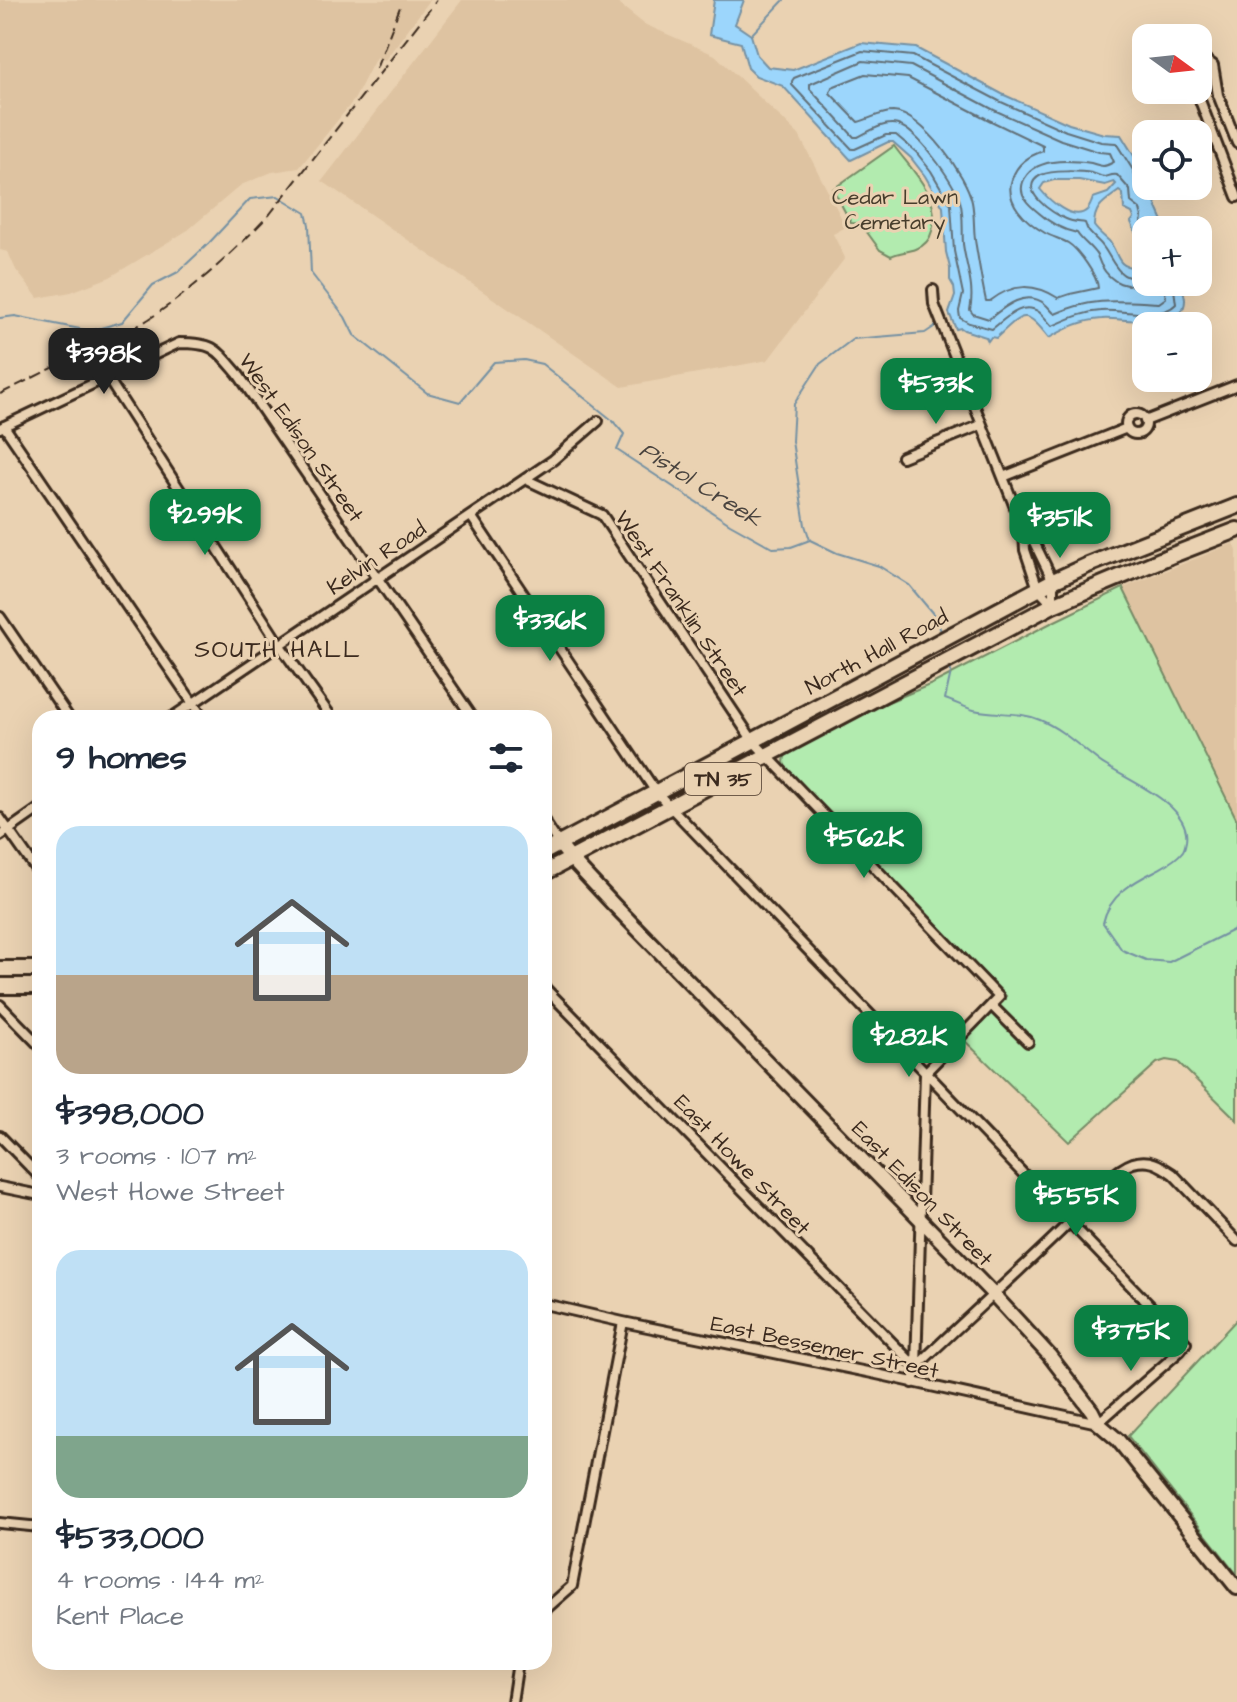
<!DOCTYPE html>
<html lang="en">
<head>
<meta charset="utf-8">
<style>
  :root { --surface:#fff; --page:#f2f2f3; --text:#1f2937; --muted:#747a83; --accent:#0b8043 }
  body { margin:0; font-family:"Architects Daughter",sans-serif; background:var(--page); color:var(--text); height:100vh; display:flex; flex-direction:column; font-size:30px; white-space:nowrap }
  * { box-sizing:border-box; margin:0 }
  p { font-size:26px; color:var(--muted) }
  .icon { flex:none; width:44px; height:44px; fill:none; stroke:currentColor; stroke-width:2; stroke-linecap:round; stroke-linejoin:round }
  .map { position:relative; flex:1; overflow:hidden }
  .side { position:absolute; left:32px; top:710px; width:520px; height:960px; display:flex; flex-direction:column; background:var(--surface); border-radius:24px; box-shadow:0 8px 32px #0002 }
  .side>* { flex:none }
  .needle { width:52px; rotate:105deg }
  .buttons { position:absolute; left:1132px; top:24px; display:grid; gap:16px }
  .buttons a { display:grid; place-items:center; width:80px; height:80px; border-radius:16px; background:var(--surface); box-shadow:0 8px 32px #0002; font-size:40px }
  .price { position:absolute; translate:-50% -68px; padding:0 18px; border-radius:16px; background:var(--accent); color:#fff; font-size:26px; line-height:52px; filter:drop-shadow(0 2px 4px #0008) }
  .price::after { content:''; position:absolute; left:50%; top:48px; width:24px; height:18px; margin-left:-12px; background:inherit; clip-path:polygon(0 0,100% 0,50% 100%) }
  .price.active { background:#222; color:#fff }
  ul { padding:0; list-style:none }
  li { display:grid; align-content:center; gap:16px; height:424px; padding:0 24px }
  li span { display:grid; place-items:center; height:248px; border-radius:24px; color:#555 }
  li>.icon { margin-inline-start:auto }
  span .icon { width:144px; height:144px; fill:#fffc; stroke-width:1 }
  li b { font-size:34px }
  h2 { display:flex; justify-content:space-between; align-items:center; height:96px; padding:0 24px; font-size:34px }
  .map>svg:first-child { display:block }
  .built { fill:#dec3a1 }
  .green { fill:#b2ebaf; stroke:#768a66; stroke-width:2 }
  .water { fill:#9cd6fc; stroke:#7591a3; stroke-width:2; fill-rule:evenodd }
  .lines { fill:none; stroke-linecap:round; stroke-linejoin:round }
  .shore { stroke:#626f77; stroke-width:2 }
  .stream { stroke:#7591a3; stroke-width:2 }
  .street-casing { stroke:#3b2a1e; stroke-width:14 }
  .secondary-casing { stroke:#3b2a1e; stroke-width:18 }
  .primary-casing { stroke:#3b2a1e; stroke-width:20 }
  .street { stroke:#ead2b2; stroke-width:8 }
  .secondary { stroke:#ead2b2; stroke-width:12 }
  .primary { stroke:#ead2b2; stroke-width:14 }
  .rail { stroke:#3b2a1e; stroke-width:2; stroke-dasharray:12 6; stroke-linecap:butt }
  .labels { text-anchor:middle; stroke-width:6; stroke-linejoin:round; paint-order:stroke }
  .shield { fill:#ead2b2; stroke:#705c4a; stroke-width:2 }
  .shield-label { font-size:20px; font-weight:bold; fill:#3b2a1e }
  .park-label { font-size:22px; fill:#473d2c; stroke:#ead2b2 }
  .street-label { font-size:22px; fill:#3b2a1e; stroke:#ead2b2 }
  .water-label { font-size:24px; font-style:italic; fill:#4a443f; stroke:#ead2b2 }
  .neighbourhood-label { font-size:24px; letter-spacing:2px; fill:#3b2a1e; stroke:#ead2b2 }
</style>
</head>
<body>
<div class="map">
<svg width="1237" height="1702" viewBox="0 0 1237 1702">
  <rect width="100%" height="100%" fill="#ead2b2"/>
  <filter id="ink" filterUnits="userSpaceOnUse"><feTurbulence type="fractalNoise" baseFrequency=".0125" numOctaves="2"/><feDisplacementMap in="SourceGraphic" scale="16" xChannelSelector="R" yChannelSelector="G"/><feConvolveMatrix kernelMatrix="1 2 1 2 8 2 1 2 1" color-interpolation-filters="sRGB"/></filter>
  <g filter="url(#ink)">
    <path class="built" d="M0,0H430L385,60L376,57L354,100L299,168L272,172L241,185L188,230L110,277L71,292L38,298L16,270L8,252L0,250Z
      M462,0H614L644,24L715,55L799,135L846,227L833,234L845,258L768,360L622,387L322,181Z
      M1234,543L1237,551V820L1123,588Z"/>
    <path class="green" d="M894,146C912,171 942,197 932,231C930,239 924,246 916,249C908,252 899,252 891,256L880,250L861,224L851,223L833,189Z
      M1123,588L1237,820V1120L1178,1062L1166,1060L1157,1063L1069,1142L964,1040L1006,996L787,771C784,765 783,761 786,754L876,707L932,684L1051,623Z
      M1237,1319V1574L1128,1436Z"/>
    <path class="water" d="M714,0H744L735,24L751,35L757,55L768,67L793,70L861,43L916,48L1002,94L1069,124L1104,134L1121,135L1141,167L1143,178L1146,177V186H1155L1162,198L1155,203L1167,230H1146V282H1180C1182,287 1185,295 1185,300C1185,332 1121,317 1102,319C1082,320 1067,328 1049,338C1025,307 1023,313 996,338L991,337L988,341L986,337L964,330L961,328L956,329L949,313L955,296L954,287L950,280V268L946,252L943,207L925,176L911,158L893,142H888L851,160L783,86L756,76L748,68L741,43L709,35ZM1054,180H1079L1105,185L1114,182L1116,184L1108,193L1093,198C1092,201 1089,208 1087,210C1073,223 1048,199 1040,189L1044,183ZM1119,191L1123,194L1124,209L1132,213L1134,218L1131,222C1137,238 1143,243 1143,261L1137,267C1116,269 1119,253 1109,241C1104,236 1099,233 1094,226C1094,206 1104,202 1119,191Z"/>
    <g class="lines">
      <path class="shore" d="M865,74L908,78L989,120L1043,146V151C1029,156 1017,163 1012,179C1004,202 1026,222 1045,233C1052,237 1061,239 1068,243C1078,249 1098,277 1098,288L1070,294L1058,298C1034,283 1013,283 990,301H986C982,283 979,264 976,246C973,232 975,217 972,202C967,176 922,113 893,112C880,112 870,119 858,122L830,93L832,87Z
        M1146,183L1136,179L1133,170L1116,143L1101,142L1066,131L999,101L913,56L862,51L794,78L792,81V85L852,149H855L886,135H896L916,152L931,171L951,205L954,251L963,294L959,311L960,318L969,323L992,329C1004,320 1022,300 1039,312C1044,316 1048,322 1052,326C1069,319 1083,312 1101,311C1123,309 1160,321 1176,304L1173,282
        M1146,234L1141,224L1142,217L1140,209L1131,202L1130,190L1117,175C1113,174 1109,176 1105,177C1101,177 1096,174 1092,173C1081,171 1052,170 1041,175C1015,189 1053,214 1066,219C1072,222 1079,222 1085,223C1089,237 1097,237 1104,248C1114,262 1123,291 1146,269
        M1146,282C1127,290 1111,283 1101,265C1099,261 1098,256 1095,253C1089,245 1082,241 1077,233C1062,230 1050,223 1039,213C1029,205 1018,196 1023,182C1033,157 1069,160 1091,163C1095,164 1099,166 1103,166C1107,166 1111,163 1114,162L1110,153L1099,152L1061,140L994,110L911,66L863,61L810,84V89L854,137H858C870,131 884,121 898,125C918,131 953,181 960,201C964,214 962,230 963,244C966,267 975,287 970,310L973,314L989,319C1004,307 1025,289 1045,304C1049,307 1051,311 1055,314C1092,297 1120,301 1159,303L1166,298L1163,282"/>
      <path class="stream" d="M751,35L784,0
        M0,318L15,316L90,331L122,322L153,285L178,272L209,243L250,199L278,196L306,213L309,225L311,273L345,317L354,335L427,393L460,402L494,362L524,360L542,364L612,420L624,434L617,450L730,524L773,548L791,547L810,540L837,553L879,566L909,585L934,615L942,633
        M810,540L805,525L792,441L794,404L820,364L853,339L925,333L940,323
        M950,667L951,672L945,699C954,702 964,707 974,710C996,715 1018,711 1040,720C1062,729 1081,748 1100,762C1124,779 1192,804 1186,841C1185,845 1185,849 1182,852C1176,860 1166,865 1157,870C1133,882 1109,895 1103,923L1122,950L1146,960L1169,962L1237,928"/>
      <defs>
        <path id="street" d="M1203,54V58L1213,65L1218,95L1237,143
          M1196,90L1237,197
          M933,290L934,304L1020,520L1024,532L1025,550L1038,589L1053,605
          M107,377L279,644L332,718
          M1126 424a10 10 0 1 1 20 0a10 10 0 1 1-20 0Z
          M1145,421L1237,385
          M4,426L203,718
          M0,428L179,343C214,343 216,348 238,374L473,718
          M902,457L981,425
          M1003,477L1127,428
          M525,479L602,515L753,741L999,997L925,1073L916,1367L913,1383
          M471,516L656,792L1186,1343L1180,1351L1098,1423L872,1373L623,1322L544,1304
          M1024,532L1034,542L1053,581V605
          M0,617L69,718
          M171,718L553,460L598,421
          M0,818L40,875
          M544,821L559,844
          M0,836L40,808
          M544,987L916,1367C967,1318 1020,1271 1070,1222C1087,1204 1110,1171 1133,1163C1150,1158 1160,1165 1173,1174L1237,1241
          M0,1005L40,1046
          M991,1005L1028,1042
          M0,1136L40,1177
          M0,1187L40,1195
          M0,1523L40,1527
          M544,1607L547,1608L572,1586L623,1322
          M512,1702L518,1662"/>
        <path id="secondary" d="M559,844L571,859L613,904L993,1294L1049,1355L1092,1411L1098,1423L1118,1440L1237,1588"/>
        <path id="primary" d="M544,852L1053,581L1088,565L1237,506
          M544,873L1053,605L1170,556L1237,530
          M0,969H40
          M0,986H40"/>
      </defs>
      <use href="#street" class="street-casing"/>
      <use href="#secondary" class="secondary-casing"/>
      <use href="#primary" class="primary-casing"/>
      <use href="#street" class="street"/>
      <use href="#secondary" class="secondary"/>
      <use href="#primary" class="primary"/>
      <path class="rail" d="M376,69L402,2
        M0,394C30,379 59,365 89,350C109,341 130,331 149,319C194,289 233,253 270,214L437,0"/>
    </g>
  </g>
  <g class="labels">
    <rect class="shield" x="685" y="763" width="76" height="32" rx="6"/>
    <g class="shield-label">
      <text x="723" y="786">TN 35</text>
    </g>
    <g class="park-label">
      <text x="895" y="204">Cedar Lawn<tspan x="895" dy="25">Cemetary</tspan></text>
    </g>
    <g class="street-label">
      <text transform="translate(302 437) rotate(55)" y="8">West Edison Street</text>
      <text transform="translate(376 557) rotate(-34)" y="8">Kelvin Road</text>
      <text transform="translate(682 603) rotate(56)" y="8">West Franklin Street</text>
      <text transform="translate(876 651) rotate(-28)" y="8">North Hall Road</text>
      <text transform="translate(743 1164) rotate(46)" y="8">East Howe Street</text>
      <text transform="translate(923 1193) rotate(46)" y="8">East Edison Street</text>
      <text transform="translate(825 1346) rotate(12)" y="8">East Bessemer Street</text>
    </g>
    <g class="water-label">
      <text transform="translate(701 484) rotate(32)" y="8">Pistol Creek</text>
    </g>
    <g class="neighbourhood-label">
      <text x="278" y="657">SOUTH HALL</text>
    </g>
  </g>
</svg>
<div class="buttons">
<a><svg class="needle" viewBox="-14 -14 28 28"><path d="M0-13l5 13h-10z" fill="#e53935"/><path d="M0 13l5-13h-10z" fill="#747a83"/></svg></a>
<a><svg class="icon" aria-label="locate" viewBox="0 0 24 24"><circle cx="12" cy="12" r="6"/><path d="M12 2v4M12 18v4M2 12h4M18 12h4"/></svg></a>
<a>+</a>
<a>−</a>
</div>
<b class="price active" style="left:104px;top:396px">$398K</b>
<b class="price" style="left:936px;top:426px">$533K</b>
<b class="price" style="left:205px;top:557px">$299K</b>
<b class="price" style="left:1060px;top:560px">$351K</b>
<b class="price" style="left:550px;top:663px">$336K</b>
<b class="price" style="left:864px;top:880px">$562K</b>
<b class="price" style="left:909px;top:1079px">$282K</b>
<b class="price" style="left:1076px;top:1238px">$555K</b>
<b class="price" style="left:1131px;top:1373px">$375K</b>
<section class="side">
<h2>9 homes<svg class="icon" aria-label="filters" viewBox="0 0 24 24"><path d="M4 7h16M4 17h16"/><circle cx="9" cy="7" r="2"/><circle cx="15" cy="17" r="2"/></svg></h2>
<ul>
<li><span style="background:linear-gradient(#bfe0f5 60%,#b9a48a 0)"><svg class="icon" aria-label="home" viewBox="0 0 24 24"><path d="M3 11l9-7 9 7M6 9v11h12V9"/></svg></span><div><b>$398,000</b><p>3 rooms · 107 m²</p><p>West Howe Street</p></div></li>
<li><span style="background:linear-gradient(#bfe0f5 75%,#7fa58c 0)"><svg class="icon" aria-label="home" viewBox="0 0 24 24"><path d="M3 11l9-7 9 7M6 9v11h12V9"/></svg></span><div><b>$533,000</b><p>4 rooms · 144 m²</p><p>Kent Place</p></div></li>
</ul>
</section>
</div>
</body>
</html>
